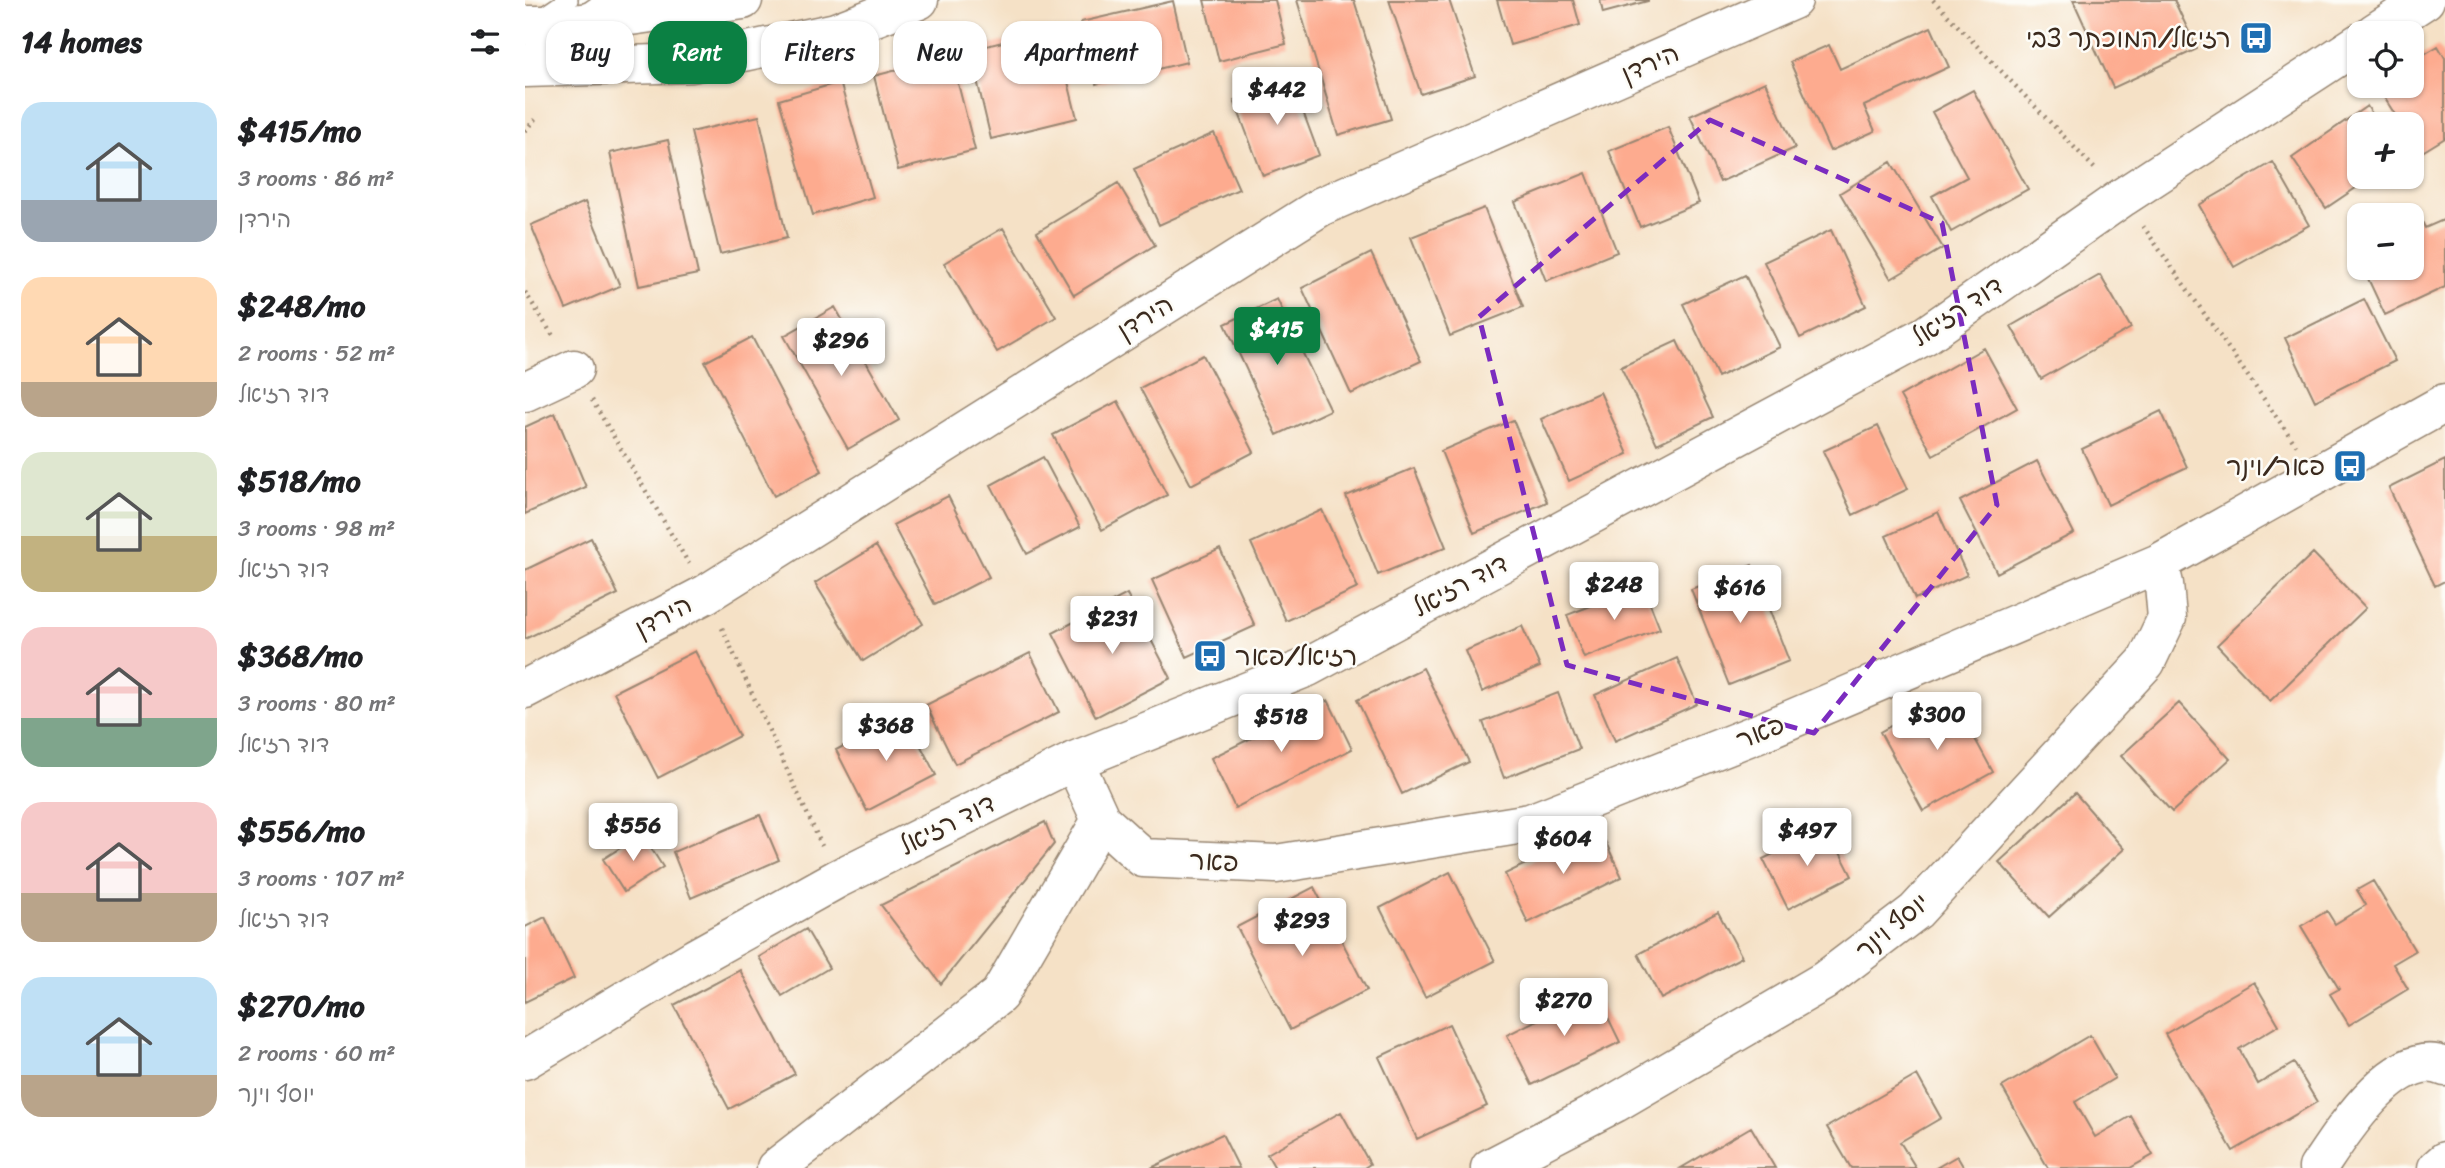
<!DOCTYPE html>
<html lang="en">
<head>
<meta charset="utf-8">
<style>
  :root { --surface:#fff; --page:#f2f2f2; --text:#202124; --muted:#757577; --accent:#0b8043 }
  body { margin:0; font-family:Sriracha,"Playpen Sans Hebrew",sans-serif; background:var(--page); color:var(--text); height:100vh; display:flex; flex-direction:column; font-size:26px; white-space:nowrap }
  * { box-sizing:border-box; margin:0 }
  p { font-size:23px; color:var(--muted) }
  .icon { flex:none; width:38px; height:38px; fill:none; stroke:currentColor; stroke-width:2; stroke-linecap:round; stroke-linejoin:round }
  .map { position:relative; flex:1; overflow:hidden }
  .details { display:flex; flex-direction:column; background:var(--surface); width:525px }
  .details>* { flex:none }
  .guide { position:absolute; left:21px; top:21px; width:665px; height:63px; display:flex; gap:14px }
  .tools { position:absolute; left:1822px; top:21px; display:grid; gap:14px }
  .tools a { display:grid; place-items:center; width:77px; height:77px; border-radius:14px; background:var(--surface); box-shadow:0 2px 5px #0004; font-size:35px }
  .price { position:absolute; translate:-50% -60px; padding:0 16px; border-radius:7px; background:#fff; color:#222; font-size:23px; line-height:46px; filter:drop-shadow(0 2px 4px #0008) }
  .price::after { content:''; position:absolute; left:50%; top:42px; width:21px; height:16px; margin-left:-10px; background:inherit; clip-path:polygon(0 0,100% 0,50% 100%) }
  .price.selected { background:var(--accent); color:#fff }
  ul { padding:0; list-style:none }
  li { display:flex; align-items:center; gap:21px; height:175px; padding:0 21px }
  li span { display:grid; place-items:center; flex:none; width:196px; height:140px; border-radius:21px; color:#555 }
  li>.icon { margin-inline-start:auto }
  span .icon { width:84px; height:84px; fill:#fffc; stroke-width:1 }
  li b { font-size:30px }
  h2 { display:flex; justify-content:space-between; align-items:center; height:84px; padding:0 21px; font-size:30px }
  .pill { padding:0 24px; border-radius:21px; background:var(--surface); box-shadow:0 2px 5px #0004; font-size:24px; line-height:63px }
  .pill.selected { background:var(--accent); color:#fff }
  main { display:flex; flex:1; min-height:0 }
  .map>svg:first-child { display:block }
  .building { fill:#fdab8f }
  .lines { fill:none; stroke-linecap:round; stroke-linejoin:round }
  .service-casing { stroke:#988672; stroke-width:22 }
  .minor-casing { stroke:#988672; stroke-width:41 }
  .tertiary-casing { stroke:#988672; stroke-width:41 }
  .path { stroke:#988672; stroke-width:4.5; stroke-dasharray:2 5; stroke-linecap:butt }
  .service { stroke:#fff; stroke-width:19 }
  .minor { stroke:#fff; stroke-width:38 }
  .tertiary { stroke:#fff; stroke-width:38 }
  .marked { fill:none; stroke:#7b2cbf; stroke-width:5; stroke-dasharray:14 9; stroke-linejoin:round }
  .labels { text-anchor:middle; stroke-width:5; stroke-linejoin:round; paint-order:stroke }
  .poi-label { font-size:26px; fill:#3b2a1e; stroke:#fdfcf7; text-anchor:end }
  .street-label { font-size:26px; fill:#3b2a1e; stroke:#fdfcf7 }
</style>
</head>
<body>
<main>
<section class="details">
<h2>14 homes<svg class="icon" aria-label="filters" viewBox="0 0 24 24"><path d="M4 7h16M4 17h16"/><circle cx="9" cy="7" r="2"/><circle cx="15" cy="17" r="2"/></svg></h2>
<ul>
<li><span style="background:linear-gradient(#bfe0f5 70%,#9aa5b1 0)"><svg class="icon" aria-label="home" viewBox="0 0 24 24"><path d="M3 11l9-7 9 7M6 9v11h12V9"/></svg></span><div><b>$415/mo</b><p>3 rooms · 86 m²</p><p>הירדן</p></div></li>
<li><span style="background:linear-gradient(#ffd9b3 75%,#b9a48a 0)"><svg class="icon" aria-label="home" viewBox="0 0 24 24"><path d="M3 11l9-7 9 7M6 9v11h12V9"/></svg></span><div><b>$248/mo</b><p>2 rooms · 52 m²</p><p>דוד רזיאל</p></div></li>
<li><span style="background:linear-gradient(#dfe7d0 60%,#c2b280 0)"><svg class="icon" aria-label="home" viewBox="0 0 24 24"><path d="M3 11l9-7 9 7M6 9v11h12V9"/></svg></span><div><b>$518/mo</b><p>3 rooms · 98 m²</p><p>דוד רזיאל</p></div></li>
<li><span style="background:linear-gradient(#f6c9c9 65%,#7fa58c 0)"><svg class="icon" aria-label="home" viewBox="0 0 24 24"><path d="M3 11l9-7 9 7M6 9v11h12V9"/></svg></span><div><b>$368/mo</b><p>3 rooms · 80 m²</p><p>דוד רזיאל</p></div></li>
<li><span style="background:linear-gradient(#f6c9c9 65%,#b9a48a 0)"><svg class="icon" aria-label="home" viewBox="0 0 24 24"><path d="M3 11l9-7 9 7M6 9v11h12V9"/></svg></span><div><b>$556/mo</b><p>3 rooms · 107 m²</p><p>דוד רזיאל</p></div></li>
<li><span style="background:linear-gradient(#bfe0f5 70%,#b9a48a 0)"><svg class="icon" aria-label="home" viewBox="0 0 24 24"><path d="M3 11l9-7 9 7M6 9v11h12V9"/></svg></span><div><b>$270/mo</b><p>2 rooms · 60 m²</p><p>יוסף וינר</p></div></li>
</ul>
</section>
<div class="map">
<svg width="1920" height="1168" viewBox="0 0 1920 1168">
  <rect width="100%" height="100%" fill="#fdfcf7"/>
  <filter id="ink" filterUnits="userSpaceOnUse"><feTurbulence type="fractalNoise" baseFrequency=".0143" numOctaves="2"/><feDisplacementMap in="SourceGraphic" scale="14" xChannelSelector="R" yChannelSelector="G"/><feConvolveMatrix kernelMatrix="1 2 1 2 8 2 1 2 1" color-interpolation-filters="sRGB"/></filter>
  <filter id="wash" filterUnits="userSpaceOnUse"><feTurbulence type="fractalNoise" baseFrequency=".00686" numOctaves="4" result="noise"/><feDisplacementMap in="SourceGraphic" scale="28" xChannelSelector="R" yChannelSelector="G"/><feGaussianBlur stdDeviation="1.57" result="paint"/><feColorMatrix in="noise" values="0 0 0 0 0 0 0 0 0 0 0 0 0 0 0 0 0 1.4 0 .05"/><feComposite in="paint" operator="in"/></filter>
  <g filter="url(#wash)">
    <rect width="100%" height="100%" fill="#f5e1c6"/>
    <g id="blocks">
      <path class="building" d="M679,0H750L761,44L694,61Z
        M772,0H829L866,119L813,135Z
        M864,0H924L950,76L896,94Z
        M972,0H1048L1055,25L985,45Z
        M1075,0H1123V1L1078,13Z
        M1548,0H1649L1672,49L1588,88Z
        M648,1L662,62L571,84L556,22Z
        M1406,27L1424,67L1339,106L1350,131L1305,151L1265,62L1304,45L1315,69Z
        M530,29L552,118L466,139L445,50Z
        M1913,46L1920,58V138L1894,154L1886,142V124H1876L1852,86H1886V62Z
        M426,56L450,150L373,170L349,76Z
        M766,79L794,155L738,176L709,100Z
        M315,82L348,197L288,215L254,100Z
        M1240,82L1270,148L1195,182L1165,116Z
        M1448,90L1503,189L1426,232L1407,196L1442,177L1407,112Z
        M1842,106L1854,124H1834V177H1847L1801,208L1767,158Z
        M234,116L262,238L195,254L166,132Z
        M1143,127L1174,203L1115,227L1084,151Z
        M689,133L714,189L634,225L609,169Z
        M143,140L173,274L114,286L85,153Z
        M1366,162L1418,248L1366,279L1315,193Z
        M1748,162L1784,225L1709,267L1674,205Z
        M1061,173L1092,252L1021,281L990,202Z
        M593,183L630,245L549,295L512,232Z
        M60,202L95,286L41,309L6,225Z
        M959,208L998,307L925,336L886,237Z
        M1895,217L1900,228L1918,220L1920,226V287L1860,315L1838,268H1886V221Z
        M478,228L531,317L472,352L419,263Z
        M1306,230L1341,306L1275,338L1239,262Z
        M846,253L896,361L826,394L777,288Z
        M1220,275L1255,347L1193,377L1158,304Z
        M1575,275L1606,328L1516,379L1486,326Z
        M752,299L805,410L752,435L700,324Z
        M1839,299L1870,361L1790,401L1760,338Z
        M310,307L374,420L323,449L259,336Z
        M227,337L297,471L249,496L180,362Z
        M1152,341L1188,417L1132,444L1096,367Z
        M1459,348L1492,408L1408,455L1375,396Z
        M678,355L729,452L666,485L615,388Z
        M1075,392L1103,454L1044,481L1016,419Z
        M593,401L642,495L577,530L528,435Z
        M1636,411L1662,467L1583,505L1557,449Z
        M30,413L61,487L0,514V427Z
        M988,420L1022,502L949,533L916,451Z
        M1353,426L1383,489L1328,515L1298,451Z
        M518,457L555,527L502,554L466,485Z
        M1920,460V581L1910,586L1864,488Z
        M1512,461L1549,533L1472,573L1435,501Z
        M889,468L921,547L853,575L821,496Z
        M423,496L464,577L410,605L368,525Z
        M797,510L833,588L761,621L726,543Z
        M1413,512L1442,575L1390,599L1361,536Z
        M66,538L93,594L0,639V570Z
        M351,546L398,624L338,661L290,583Z
        M695,549L730,626L662,657L627,580Z
        M1788,553L1841,608L1745,701L1692,645Z
        M1227,565L1264,661L1204,685L1166,589Z
        M1118,586L1135,629L1059,658L1042,615Z
        M602,594L646,678L571,717L528,633Z
        M997,626L1015,667L957,692L940,651Z
        M170,651L214,736L133,778L89,692Z
        M505,653L534,712L430,764L401,705Z
        M1152,658L1172,704L1090,741L1070,695Z
        M898,668L944,762L877,794L832,700Z
        M1033,693L1054,749L979,778L958,722Z
        M1425,693L1468,772L1398,811L1355,732Z
        M803,700L827,749L710,808L686,758Z
        M1654,703L1705,759L1647,812L1596,756Z
        M379,714L411,775L342,811L311,750Z
        M1550,793L1599,849L1524,917L1474,862Z
        M235,815L254,860L166,898L148,852Z
        M520,822L529,844L416,984L356,905Z
        M1302,827L1327,876L1263,909L1238,859Z
        M1074,828L1097,877L1003,923L980,874Z
        M117,834L138,867L99,892L78,859Z
        M925,872L970,961L900,997L855,908Z
        M1848,881L1890,951L1868,964L1883,989L1824,1025L1805,994L1814,989L1776,926L1802,911L1810,924L1841,905L1832,890Z
        M789,887L842,990L765,1030L712,927Z
        M1193,912L1217,957L1136,999L1113,954Z
        M20,917L49,978L0,1002V927Z
        M281,929L304,968L257,996L234,957Z
        M215,970L270,1074L204,1109L149,1005Z
        M1729,982L1754,1025L1714,1049L1733,1084L1769,1063L1792,1102L1708,1151L1640,1034Z
        M1070,991L1095,1042L1007,1085L982,1035Z
        M924,1024L962,1106L892,1139L854,1057Z
        M1565,1035L1590,1078L1550,1102L1570,1137L1606,1116L1628,1155L1605,1168H1523L1477,1087Z
        M1392,1075L1416,1118L1375,1142L1391,1168H1326L1302,1127Z
        M816,1112L845,1164L839,1168H750L742,1154Z
        M1226,1127L1250,1168H1156Z
        M697,1134L714,1168H626Z
        M1432,1156L1439,1168H1411Z"/>
    </g>
  </g>
  <g filter="url(#ink)">
    <use href="#blocks" fill-opacity="0" stroke="#988672" stroke-width="2"/>
    <g class="lines">
      <defs>
        <path id="service" d="M15,19L43,0
          M0,56L81,0"/>
        <path id="minor" d="M1849,33L1900,0
          M0,392L49,369
          M0,689L181,594L797,206L1268,0
          M549,761L576,820L618,858L751,864L1005,823L1236,732L1634,563L1920,403
          M0,1060L170,958L312,879L549,761L783,667L1401,335L1598,197L1834,43
          M251,1168L474,995L576,820
          M965,1168L1090,1103L1299,981L1391,911L1621,662L1642,618L1639,584L1634,563
          M1793,1168C1816,1134 1871,1045 1920,1067"/>
        <path id="tertiary" d="M0,25H42L218,0
          M0,68L167,63L311,32L394,0
          M1912,1168L1920,1161"/>
      </defs>
      <use href="#service" class="service-casing"/>
      <use href="#minor" class="minor-casing"/>
      <use href="#tertiary" class="tertiary-casing"/>
      <path class="path" d="M1408,0L1572,171
        M0,131L10,119
        M1618,226L1771,445
        M0,292L30,339
        M67,400L164,564
        M197,628L297,846"/>
      <use href="#service" class="service"/>
      <use href="#minor" class="minor"/>
      <use href="#tertiary" class="tertiary"/>
    </g>
  </g>
  <path class="marked" d="M1185,120L1417,223L1472,505L1289,733L1042,665L954,317Z"/>
  <defs>
    <symbol id="bus-square" viewBox="-11 -11 22 22"><rect x="-9" y="-9" width="18" height="18" rx="4" fill="#1f6fb2" stroke="#fdfcf7"/><path d="M-5-6H5V4H4V6H2V4H-2V6H-4V4H-5ZM-3.5-4V0h7V-4ZM-3.5 1.2v1.5H-2V1.2ZM2 1.2v1.5H3.5V1.2Z" fill="#fff"/></symbol>
  </defs>
  <g fill-rule="evenodd">
    <use href="#bus-square" x="1712" y="19" width="38" height="38"/>
    <use href="#bus-square" x="1806" y="447" width="38" height="38"/>
    <use href="#bus-square" x="666" y="637" width="38" height="38"/>
  </g>
  <g class="labels">
    <g class="poi-label">
      <text x="1706" y="47">רזיאל/המוכתר צבי</text>
      <text x="1800" y="475">פאר/וינר</text>
      <text x="710" y="665" text-anchor="start">רזיאל/פאר</text>
    </g>
    <g class="street-label">
      <text transform="translate(1125 63) rotate(-24)" y="9">הירדן</text>
      <text transform="translate(1432 311) rotate(-34)" y="9">דוד רזיאל</text>
      <text transform="translate(620 317) rotate(-32)" y="9">הירדן</text>
      <text transform="translate(935 585) rotate(-28)" y="9">דוד רזיאל</text>
      <text transform="translate(138 616) rotate(-28)" y="9">הירדן</text>
      <text transform="translate(1235 732) rotate(-22)" y="9">פאר</text>
      <text transform="translate(422 824) rotate(-27)" y="9">דוד רזיאל</text>
      <text transform="translate(689 861) rotate(3)" y="9">פאר</text>
      <text transform="translate(1367 926) rotate(-40)" y="9">יוסף וינר</text>
    </g>
  </g>
</svg>
<div class="tools">
<a><svg class="icon" aria-label="locate" viewBox="0 0 24 24"><circle cx="12" cy="12" r="6"/><path d="M12 2v4M12 18v4M2 12h4M18 12h4"/></svg></a>
<a>+</a>
<a>−</a>
</div>
<b class="price" style="left:752px;top:127px">$442</b>
<b class="price selected" style="left:752px;top:367px">$415</b>
<b class="price" style="left:316px;top:378px">$296</b>
<b class="price" style="left:1089px;top:622px">$248</b>
<b class="price" style="left:1215px;top:625px">$616</b>
<b class="price" style="left:587px;top:656px">$231</b>
<b class="price" style="left:1412px;top:752px">$300</b>
<b class="price" style="left:756px;top:754px">$518</b>
<b class="price" style="left:361px;top:763px">$368</b>
<b class="price" style="left:108px;top:863px">$556</b>
<b class="price" style="left:1282px;top:868px">$497</b>
<b class="price" style="left:1038px;top:876px">$604</b>
<b class="price" style="left:777px;top:958px">$293</b>
<b class="price" style="left:1039px;top:1038px">$270</b>
<div class="guide">
<a class="pill">Buy</a>
<a class="pill selected">Rent</a>
<a class="pill">Filters</a>
<a class="pill">New</a>
<a class="pill">Apartment</a>
</div>
</div>
</main>
</body>
</html>
